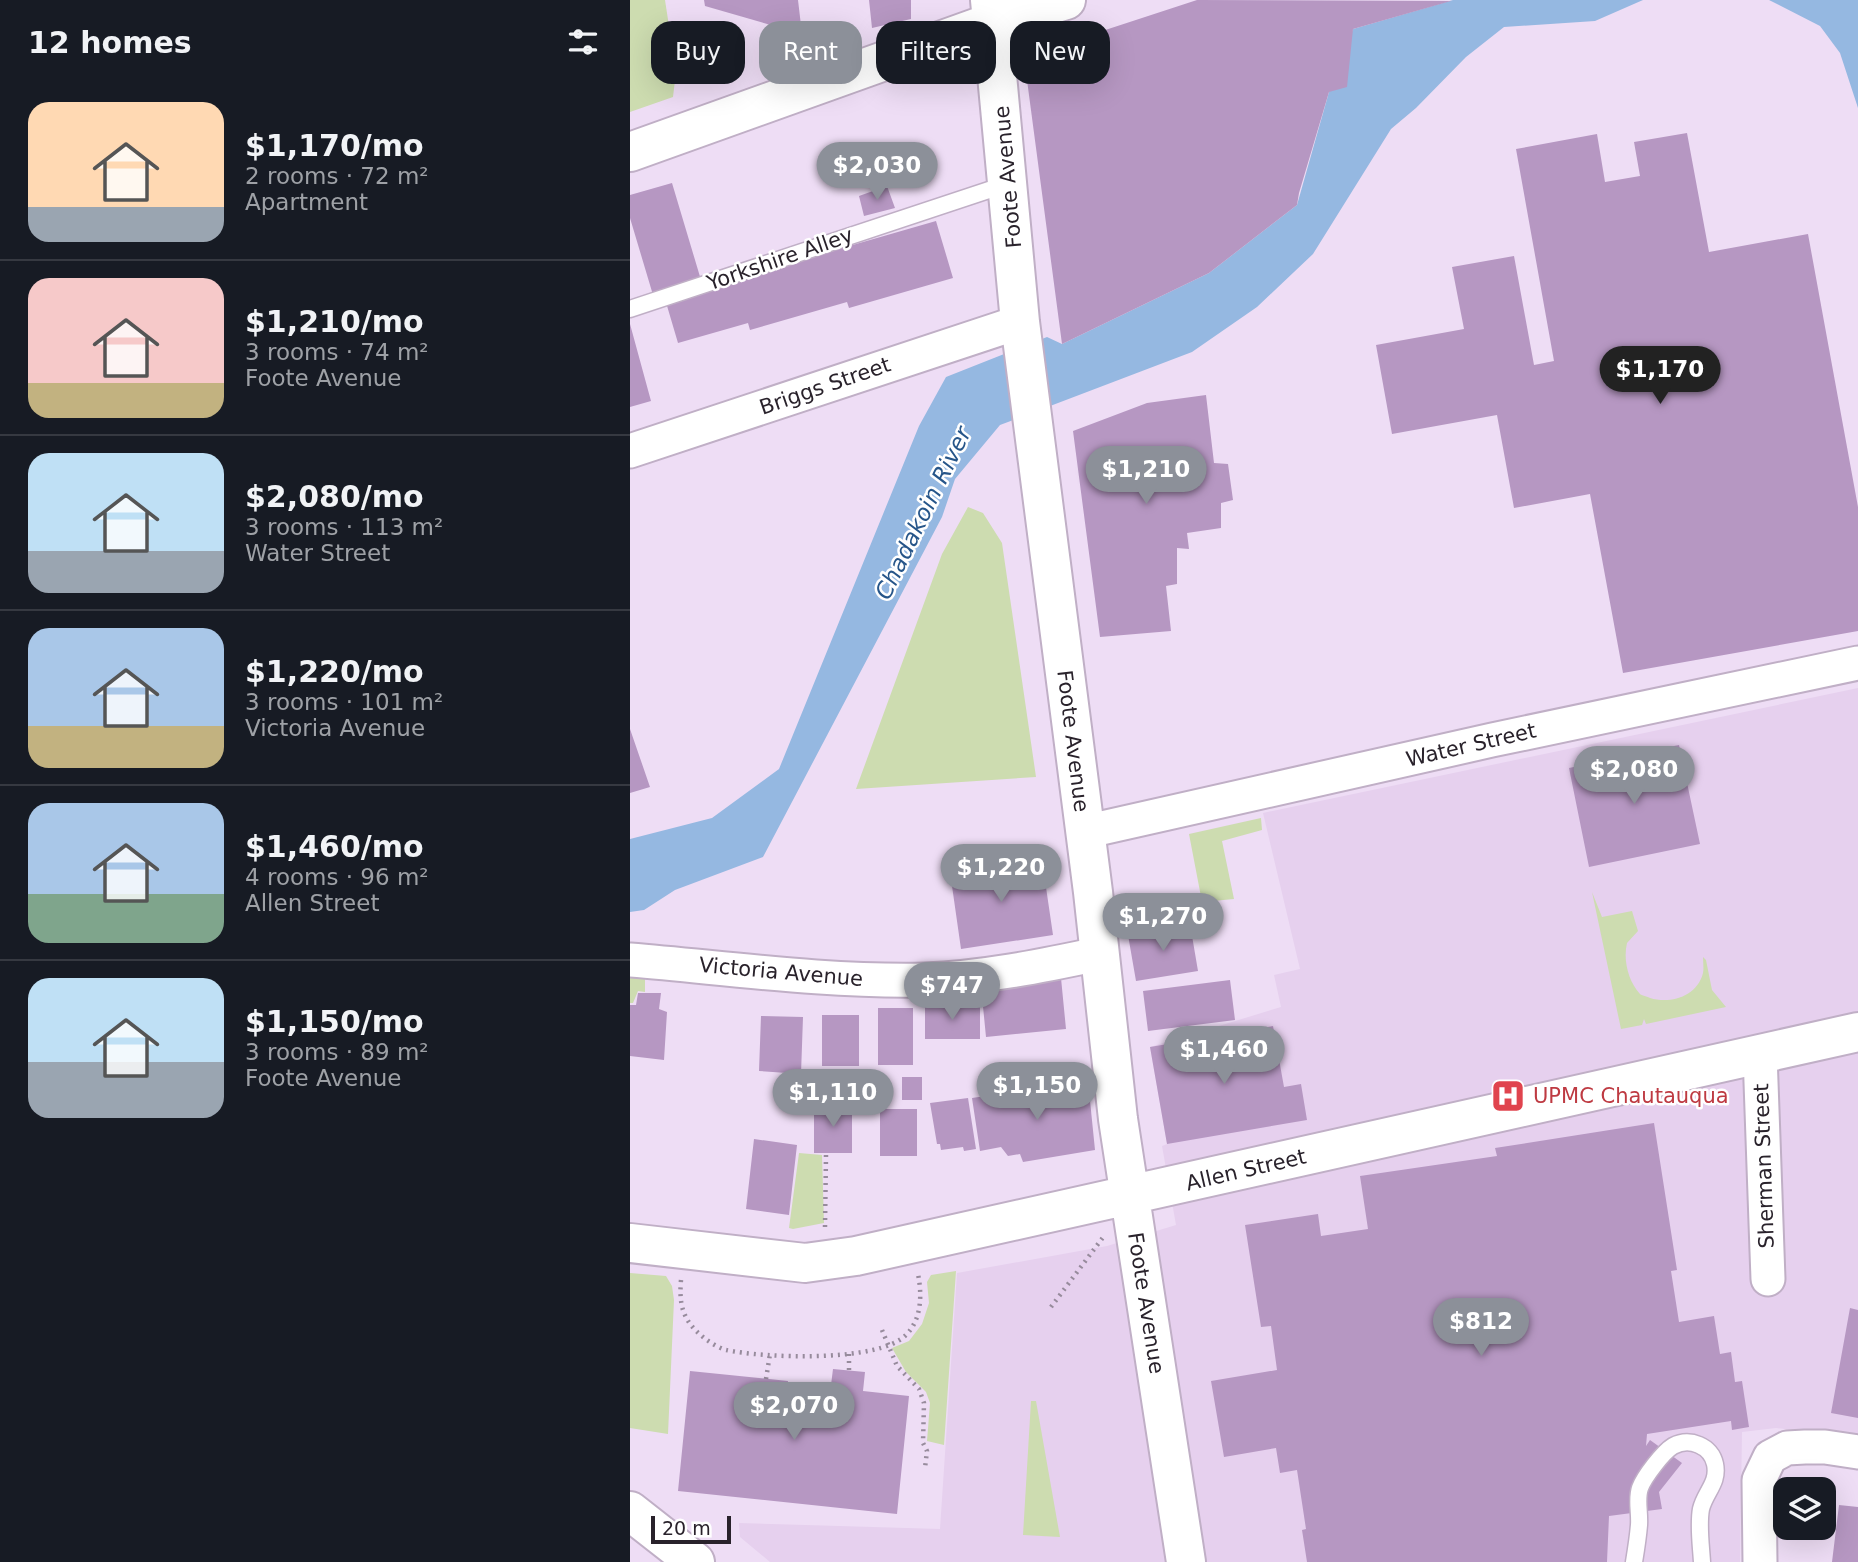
<!DOCTYPE html>
<html lang="en">
<head>
<meta charset="utf-8">
<style>
  :root { --surface:#171b24; --page:#20242c; --text:#f1f3f6; --muted:#9ea1a6; --line:#363941; --accent:#8c9099 }
  body { margin:0; font-family:"DejaVu Sans",sans-serif; background:var(--page); color:var(--text); height:100vh; display:flex; flex-direction:column; font-size:26px; white-space:nowrap }
  * { box-sizing:border-box; margin:0 }
  p { font-size:23px; color:var(--muted) }
  .icon { flex:none; width:38px; height:38px; fill:none; stroke:currentColor; stroke-width:2; stroke-linecap:round; stroke-linejoin:round }
  .map { position:relative; flex:1; overflow:hidden }
  .side { display:flex; flex-direction:column; background:var(--surface); width:630px }
  .side>* { flex:none }
  .hud { position:absolute; left:21px; top:21px; width:665px; height:63px; display:flex; gap:14px }
  .buttons { position:absolute; left:1143px; top:1477px; display:grid; gap:14px }
  .buttons a { display:grid; place-items:center; width:63px; height:63px; border-radius:14px; background:var(--surface); box-shadow:0 7px 28px #0002; font-size:35px }
  .scale { position:absolute; left:21px; bottom:18px; width:80px; box-sizing:border-box; padding-left:7px; border:4px solid #29222b; border-top:0; font-size:19px; line-height:24px; white-space:nowrap; color:#29222b; -webkit-text-stroke:5px #fff; paint-order:stroke }
  .price { position:absolute; translate:-50% -60px; padding:0 16px; border-radius:24px; background:var(--accent); color:#fff; font-size:23px; line-height:46px; filter:drop-shadow(0 2px 4px #0008) }
  .price::after { content:''; position:absolute; left:50%; top:42px; width:21px; height:16px; margin-left:-10px; background:inherit; clip-path:polygon(0 0,100% 0,50% 100%) }
  .price.active { background:#222; color:#fff }
  ul { padding:0; list-style:none }
  li { display:flex; align-items:center; gap:21px; height:175px; padding:0 28px }
  li+li { border-top:2px solid var(--line) }
  li span { display:grid; place-items:center; flex:none; width:196px; height:140px; border-radius:21px; color:#555 }
  li>.icon { margin-inline-start:auto }
  span .icon { width:84px; height:84px; fill:#fffc; stroke-width:1 }
  li b { font-size:30px }
  h2 { display:flex; justify-content:space-between; align-items:center; height:84px; padding:0 28px; font-size:30px }
  .chip { padding:0 24px; border-radius:21px; background:var(--surface); box-shadow:0 7px 28px #0002; font-size:24px; line-height:63px }
  .chip.active { background:var(--accent); color:#fff }
  main { display:flex; flex:1; min-height:0 }
  .map>svg:first-child { display:block }
  .built { fill:#e6d0ee }
  .grass { fill:#cddcb0 }
  .water { fill:#95b8e1 }
  .building { fill:#b697c2 }
  .lines { fill:none; stroke-linecap:round; stroke-linejoin:round }
  .service-casing { stroke:#c0afc6; stroke-width:19 }
  .minor-casing { stroke:#c0afc6; stroke-width:37 }
  .tertiary-casing { stroke:#c0afc6; stroke-width:42 }
  .trunk-casing { stroke:#c0afc6; stroke-width:42 }
  .path { stroke:#978b9c; stroke-width:4.5; stroke-dasharray:2 5; stroke-linecap:butt }
  .service { stroke:#fff; stroke-width:16 }
  .minor { stroke:#fff; stroke-width:33 }
  .tertiary { stroke:#fff; stroke-width:38 }
  .trunk { stroke:#fff; stroke-width:38 }
  .labels { text-anchor:middle; stroke-width:5; stroke-linejoin:round; paint-order:stroke }
  .street-label { font-size:21px; fill:#29222b; stroke:#fff }
  .health-label { font-size:21px; fill:#be3a42; stroke:#fff; text-anchor:start }
  .water-label { font-size:23px; font-style:italic; fill:#265589; stroke:#fff }
</style>
</head>
<body>
<main>
<section class="side">
<h2>12 homes<svg class="icon" aria-label="filters" viewBox="0 0 24 24"><path d="M4 7h16M4 17h16"/><circle cx="9" cy="7" r="2"/><circle cx="15" cy="17" r="2"/></svg></h2>
<ul>
<li><span style="background:linear-gradient(#ffd9b3 75%,#9aa5b1 0)"><svg class="icon" aria-label="home" viewBox="0 0 24 24"><path d="M3 11l9-7 9 7M6 9v11h12V9"/></svg></span><div><b>$1,170/mo</b><p>2 rooms · 72 m²</p><p>Apartment</p></div></li>
<li><span style="background:linear-gradient(#f6c9c9 75%,#c2b280 0)"><svg class="icon" aria-label="home" viewBox="0 0 24 24"><path d="M3 11l9-7 9 7M6 9v11h12V9"/></svg></span><div><b>$1,210/mo</b><p>3 rooms · 74 m²</p><p>Foote Avenue</p></div></li>
<li><span style="background:linear-gradient(#bfe0f5 70%,#9aa5b1 0)"><svg class="icon" aria-label="home" viewBox="0 0 24 24"><path d="M3 11l9-7 9 7M6 9v11h12V9"/></svg></span><div><b>$2,080/mo</b><p>3 rooms · 113 m²</p><p>Water Street</p></div></li>
<li><span style="background:linear-gradient(#a9c7e8 70%,#c2b280 0)"><svg class="icon" aria-label="home" viewBox="0 0 24 24"><path d="M3 11l9-7 9 7M6 9v11h12V9"/></svg></span><div><b>$1,220/mo</b><p>3 rooms · 101 m²</p><p>Victoria Avenue</p></div></li>
<li><span style="background:linear-gradient(#a9c7e8 65%,#7fa58c 0)"><svg class="icon" aria-label="home" viewBox="0 0 24 24"><path d="M3 11l9-7 9 7M6 9v11h12V9"/></svg></span><div><b>$1,460/mo</b><p>4 rooms · 96 m²</p><p>Allen Street</p></div></li>
<li><span style="background:linear-gradient(#bfe0f5 60%,#9aa5b1 0)"><svg class="icon" aria-label="home" viewBox="0 0 24 24"><path d="M3 11l9-7 9 7M6 9v11h12V9"/></svg></span><div><b>$1,150/mo</b><p>3 rooms · 89 m²</p><p>Foote Avenue</p></div></li>
</ul>
</section>
<div class="map">
<svg width="1228" height="1562" viewBox="0 0 1228 1562">
  <rect width="100%" height="100%" fill="#eeddf5"/>
  <path class="built" d="M1228,688V1437L1146,1428L1112,1432L1110,1562H140L110,1537L109,1523L310,1529L327,1273L477,1246L546,1225L532,1146L537,1144L520,1047L651,1007L644,975L670,969L633,813Z"/>
  <path class="grass" d="M0,0H35L46,72L43,97L0,112Z
    M338,507L353,513L372,543L406,777L226,789L312,554Z
    M631,818L632,830L592,841L604,899L572,902L559,834Z
    M962,892L972,917L1002,911L1008,931L997,943C993,960 998,981 1010,994C1011,995 1018,997 1020,998C1040,1004 1067,997 1073,973C1074,968 1073,962 1073,957L1076,960L1082,990L1096,1007L1016,1024L1014,1019L1012,1025L991,1029Z
    M0,977L15,978V992L8,991L3,1003H0Z
    M169,1153L192,1155L194,1223L163,1229L159,1228Z
    M326,1271L314,1445L297,1441L300,1403L296,1392L276,1372L262,1348L279,1341L292,1324L299,1303L297,1282L301,1275Z
    M0,1273L36,1276L42,1286L44,1300L38,1434L0,1428Z
    M401,1401H406L430,1537L393,1535Z"/>
  <path class="water" d="M823,0H1013L965,21L874,27L836,57L786,108L761,129L683,254L627,307L562,352L370,425L325,479L312,517L133,857L45,890L14,910L0,912V839L82,818L149,769L289,426L316,377L417,337L432,344L579,273L667,205L699,92L723,29Z
    M1139,0H1228V108L1210,53L1190,26Z"/>
  <path class="building" d="M74,0H168L172,34L75,6Z
    M239,0H281V19L242,28Z
    M567,0L821,1L723,29L717,87L699,92L669,193L667,205L579,273L432,344L395,65L408,52Z
    M1057,133L1079,252L1178,234L1228,507V631L993,673L960,494L884,508L867,415L762,434L746,345L834,329L822,267L884,256L904,365L924,361L886,149L967,134L975,182L1010,176L1004,142Z
    M42,183L71,280L23,295L0,218V195Z
    M257,186L265,208L234,216L229,196Z
    M306,221L323,278L219,308L217,302L120,330L118,323L48,343L35,299Z
    M0,324L21,401L0,407Z
    M576,395L584,463L598,464L603,500L591,503V528L557,533L559,549L547,548V584L536,586L541,631L470,637L443,431L517,403Z
    M0,729L20,787L0,793Z
    M1049,745L1070,844L959,867L939,768Z
    M412,860L423,935L331,949L320,872Z
    M560,924L568,971L506,981L498,935Z
    M431,978L436,1029L356,1037L351,986Z
    M600,980L605,1020L518,1031L513,991Z
    M8,993H31L29,1009L37,1012L34,1060L0,1056V1005H6Z
    M295,1005H350V1039H295Z
    M248,1008H283V1065H248Z
    M192,1015H229V1066H192Z
    M131,1016L173,1017L171,1074L129,1071Z
    M643,1026L654,1087L671,1084L677,1120L537,1144L520,1047Z
    M272,1077H292V1100H272Z
    M458,1081L465,1150L393,1162L390,1154L378,1156L371,1147L350,1151L342,1098Z
    M338,1098L346,1149L334,1151L333,1147L311,1150L310,1144H307L300,1103Z
    M184,1105H222V1153H184Z
    M250,1109H287V1156H250Z
    M1024,1123L1047,1270L1041,1271L1049,1322L1084,1316L1090,1354L1101,1352L1105,1382L1112,1381L1119,1427L1102,1430L1101,1421L1017,1434L1016,1446L1020,1440L1052,1463L1029,1492L1032,1509L979,1516L977,1562H677L672,1530L676,1529L667,1470L650,1473L646,1448L594,1457L581,1381L647,1370L641,1326L631,1327L615,1225L688,1214L691,1236L738,1229L730,1176L867,1156L865,1148Z
    M124,1139L167,1145L159,1215L116,1209Z
    M1220,1308L1228,1310V1418L1201,1413Z
    M203,1369L235,1372L233,1391L279,1396L267,1514L48,1491L60,1371L158,1381L156,1399L174,1402L176,1383L201,1385Z
    M1209,1505L1228,1507V1562H1202Z"/>
  <g class="lines">
    <defs>
      <path id="service" d="M0,309L377,184
        M1004,1562C1006,1550 1008,1537 1009,1525C1010,1513 1006,1499 1010,1488C1014,1477 1033,1452 1043,1446C1060,1437 1081,1446 1085,1464C1089,1483 1075,1492 1071,1509C1068,1525 1071,1545 1072,1562"/>
      <path id="minor" d="M0,451L390,322
        M454,832L862,740L1228,663
        M0,960C97,968 196,982 294,980C351,978 412,966 468,954
        M1130,1054L1138,1279
        M1130,1562L1129,1480L1140,1457L1157,1448L1175,1447H1195L1228,1452"/>
      <path id="tertiary" d="M360,0L390,322L463,892L488,1119L556,1562
        M0,152L363,22L436,0
        M0,1243L175,1263L226,1256L1228,1032"/>
      <path id="trunk" d="M0,1511L65,1562"/>
    </defs>
    <use href="#service" class="service-casing"/>
    <use href="#minor" class="minor-casing"/>
    <use href="#tertiary" class="tertiary-casing"/>
    <use href="#trunk" class="trunk-casing"/>
    <path class="path" d="M195,1227L196,1155
      M51,1280C49,1304 52,1320 73,1337C79,1342 89,1348 96,1350C134,1358 248,1363 276,1335C292,1319 292,1294 288,1274
      M421,1307L474,1236
      M252,1330L267,1366L289,1389L294,1403L293,1443L297,1451L295,1468
      M219,1354V1371
      M136,1379L140,1354"/>
    <use href="#service" class="service"/>
    <use href="#minor" class="minor"/>
    <use href="#tertiary" class="tertiary"/>
    <use href="#trunk" class="trunk"/>
  </g>
  <defs>
    <symbol id="hospital-square" viewBox="-11 -11 22 22"><rect x="-9" y="-9" width="18" height="18" rx="4" fill="#e0444e" stroke="#fff"/><path d="M-5-5h3v3.5h4V-5h3V5h-3V1.5h-4V5h-3Z" fill="#fff"/></symbol>
  </defs>
  <g fill-rule="evenodd">
    <use href="#hospital-square" x="859" y="1077" width="38" height="38"/>
  </g>
  <g class="labels">
    <g class="street-label">
      <text transform="translate(378 177) rotate(-95)" y="7">Foote Avenue</text>
      <text transform="translate(150 259) rotate(-19)" y="7">Yorkshire Alley</text>
      <text transform="translate(195 386) rotate(-19)" y="7">Briggs Street</text>
      <text transform="translate(443 741) rotate(83)" y="7">Foote Avenue</text>
      <text transform="translate(841 745) rotate(-13)" y="7">Water Street</text>
      <text transform="translate(151 972) rotate(5)" y="7">Victoria Avenue</text>
      <text transform="translate(1134 1166) rotate(-92)" y="7">Sherman Street</text>
      <text transform="translate(616 1170) rotate(-13)" y="7">Allen Street</text>
      <text transform="translate(516 1303) rotate(81)" y="7">Foote Avenue</text>
    </g>
    <g class="health-label">
      <text x="903" y="1103">UPMC Chautauqua</text>
    </g>
    <g class="water-label">
      <text transform="translate(293 513) rotate(-64)" y="8">Chadakoin River</text>
    </g>
  </g>
</svg>
<div class="buttons">
<a><svg class="icon" aria-label="layers" viewBox="0 0 24 24"><path d="M12 4l9 5-9 5-9-5zM3 14l9 5 9-5"/></svg></a>
</div>
<div class="scale">20 m</div>
<b class="price" style="left:247px;top:202px">$2,030</b>
<b class="price active" style="left:1030px;top:406px">$1,170</b>
<b class="price" style="left:516px;top:506px">$1,210</b>
<b class="price" style="left:1004px;top:806px">$2,080</b>
<b class="price" style="left:371px;top:904px">$1,220</b>
<b class="price" style="left:533px;top:953px">$1,270</b>
<b class="price" style="left:322px;top:1022px">$747</b>
<b class="price" style="left:594px;top:1086px">$1,460</b>
<b class="price" style="left:407px;top:1122px">$1,150</b>
<b class="price" style="left:203px;top:1129px">$1,110</b>
<b class="price" style="left:851px;top:1358px">$812</b>
<b class="price" style="left:164px;top:1442px">$2,070</b>
<div class="hud">
<a class="chip">Buy</a>
<a class="chip active">Rent</a>
<a class="chip">Filters</a>
<a class="chip">New</a>
</div>
</div>
</main>
</body>
</html>
